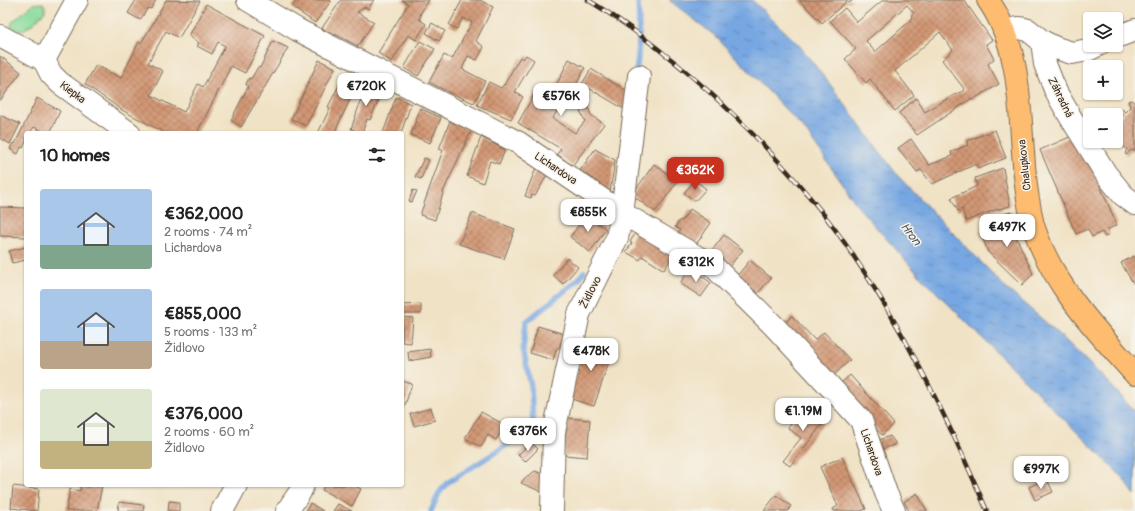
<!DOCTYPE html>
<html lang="en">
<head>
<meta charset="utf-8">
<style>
  :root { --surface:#fff; --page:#f6f6f6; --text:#222; --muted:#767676; --accent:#c8321e }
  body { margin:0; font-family:Pangolin,sans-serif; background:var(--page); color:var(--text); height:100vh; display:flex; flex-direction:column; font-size:15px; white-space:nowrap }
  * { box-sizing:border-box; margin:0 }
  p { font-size:13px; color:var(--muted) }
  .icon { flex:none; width:22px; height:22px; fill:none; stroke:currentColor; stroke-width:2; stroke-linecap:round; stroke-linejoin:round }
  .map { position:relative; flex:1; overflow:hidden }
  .details { position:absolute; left:24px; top:131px; width:380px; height:356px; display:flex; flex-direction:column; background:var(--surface); border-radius:4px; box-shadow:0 1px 3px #0004 }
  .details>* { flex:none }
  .fabs { position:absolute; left:1083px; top:12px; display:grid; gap:8px }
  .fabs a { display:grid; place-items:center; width:40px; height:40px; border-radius:4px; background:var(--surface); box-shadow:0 1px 3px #0004; font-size:20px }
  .price { position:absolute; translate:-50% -34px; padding:0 9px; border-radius:8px; background:#fff; color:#222; font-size:13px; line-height:26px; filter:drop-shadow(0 1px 2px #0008) }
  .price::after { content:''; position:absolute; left:50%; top:24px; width:12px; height:9px; margin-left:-6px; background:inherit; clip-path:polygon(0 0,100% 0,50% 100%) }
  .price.on { background:var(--accent); color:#fff }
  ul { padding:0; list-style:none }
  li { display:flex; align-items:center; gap:12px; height:100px; padding:0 16px }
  li span { display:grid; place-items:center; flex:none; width:112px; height:80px; border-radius:4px; color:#555 }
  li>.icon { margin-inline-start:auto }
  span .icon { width:48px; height:48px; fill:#fffc; stroke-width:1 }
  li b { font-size:17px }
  h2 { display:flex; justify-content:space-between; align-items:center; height:48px; padding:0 16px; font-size:17px }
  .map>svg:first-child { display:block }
  .grass { fill:url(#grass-tufts); stroke:#62835e }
  .water { fill:url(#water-ripples); stroke:#596880 }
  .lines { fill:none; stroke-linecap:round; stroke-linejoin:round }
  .stream { stroke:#77a7e2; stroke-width:5.5 }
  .building { fill:url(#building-cross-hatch); fill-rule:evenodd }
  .minor-casing { stroke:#7a6a58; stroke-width:24 }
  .major-casing { stroke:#7a6a58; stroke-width:24 }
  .minor { stroke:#fff; stroke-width:22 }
  .major { stroke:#fdbc70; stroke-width:22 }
  .rail-casing { stroke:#3b2a1e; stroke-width:4.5 }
  .rail { stroke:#f7f3e8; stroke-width:3; stroke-dasharray:9; stroke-linecap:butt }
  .labels { text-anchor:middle; stroke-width:3; stroke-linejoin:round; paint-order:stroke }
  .street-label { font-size:11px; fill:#3b2a1e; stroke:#f7f3e8 }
  .water-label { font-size:12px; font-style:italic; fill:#505663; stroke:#f7f3e8 }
</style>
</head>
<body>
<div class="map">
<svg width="1135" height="511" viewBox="0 0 1135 511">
  <defs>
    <pattern id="grass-tufts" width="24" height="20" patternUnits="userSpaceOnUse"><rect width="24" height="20" fill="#89dc9d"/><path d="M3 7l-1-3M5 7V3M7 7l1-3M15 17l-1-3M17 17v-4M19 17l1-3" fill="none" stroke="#77bd87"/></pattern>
    <pattern id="water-ripples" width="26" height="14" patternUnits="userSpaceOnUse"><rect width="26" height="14" fill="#77a7e2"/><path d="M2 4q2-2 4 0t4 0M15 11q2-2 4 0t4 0" fill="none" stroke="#6388b7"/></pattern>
    <pattern id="building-cross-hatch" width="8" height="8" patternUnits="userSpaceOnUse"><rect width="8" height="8" fill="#d29775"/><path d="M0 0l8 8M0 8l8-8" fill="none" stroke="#ac7b5f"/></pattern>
  </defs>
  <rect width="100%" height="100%" fill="#f7f3e8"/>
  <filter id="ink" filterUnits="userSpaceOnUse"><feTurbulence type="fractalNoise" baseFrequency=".025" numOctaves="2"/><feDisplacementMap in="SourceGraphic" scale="8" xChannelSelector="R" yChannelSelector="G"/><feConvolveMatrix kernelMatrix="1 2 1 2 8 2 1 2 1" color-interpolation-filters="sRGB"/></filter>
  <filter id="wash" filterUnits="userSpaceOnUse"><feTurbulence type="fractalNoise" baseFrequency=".012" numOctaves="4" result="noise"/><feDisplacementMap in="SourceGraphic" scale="16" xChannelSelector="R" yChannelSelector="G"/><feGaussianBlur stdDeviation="0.9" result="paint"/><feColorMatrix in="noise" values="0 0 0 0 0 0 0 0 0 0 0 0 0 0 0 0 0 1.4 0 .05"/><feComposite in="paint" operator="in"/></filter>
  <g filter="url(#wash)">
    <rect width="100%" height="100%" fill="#f0e2c5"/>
    <path class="grass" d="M43,3L45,6V12L29,27L19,31L11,27L12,22L33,4Z"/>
    <path class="water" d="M669,0H752L798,44L832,87L898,176L1008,290L1056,331L1110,384L1135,412V495L1122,477L916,272L859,208L805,130L752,74L714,35Z"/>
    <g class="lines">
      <path class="stream" d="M636,72C640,49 639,24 638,0
        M431,511L439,493L447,483L515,440L533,424L531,387L523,349L526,322L578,280L584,272"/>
    </g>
    <g id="blocks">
      <path class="building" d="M136,0H156L151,9L148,8L140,20L128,13Z
        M166,0L200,1L179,38L166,31L148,63L163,71L151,95L184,112L198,84L203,87L225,46L218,42L212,54L197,46L199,43L189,36L206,4L265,36L245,73L231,66L197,133H165L122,110L85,84L96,65L121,78L139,42L141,43L152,25Z
        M297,0H330L331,1L315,23L292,7Z
        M341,0H374L368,9L365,7L357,12L374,22L358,46L335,34V36L322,28Z
        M402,0H429L420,14L421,15L419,19L426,24L416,40L408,35L392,62L378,53L408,4Z
        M462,0H480L493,7L476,41L484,47L477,60L468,56L462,69L485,81L474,103L450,93L429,82L444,55L452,59L472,22L463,18L457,29L449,25Z
        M799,0H853L849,3L847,1L822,23Z
        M883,0H964L992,40L986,44L994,59L988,64L999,84L972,100L971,99L917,135L899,113L916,98L925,112L952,96L965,90L942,60L953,50L940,32L895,71L914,95L895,111L870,79L866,83L845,59L856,49L830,21L845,8L857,22ZM907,5L914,13L911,15L913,18L875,52L866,41Z
        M432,23L445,31L439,41L426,33Z
        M273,41L288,48L241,127L231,120L248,87L246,84L249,78L251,79L258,67L260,68Z
        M420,41L435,49L418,76L404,68Z
        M526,55L534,60L515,92L523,97L511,119L477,105L489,82L501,88L504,84V85L520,57L523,59Z
        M0,56L21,72L0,101Z
        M569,59L585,68L562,111L558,109L553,118L575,133L585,121L578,106L582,104L579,98L584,96L591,115L604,124L572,166L557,154L561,149L518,123L537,89L551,96Z
        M319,60L335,68L306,126L291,119Z
        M591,69L627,91L624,109L582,84Z
        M345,73L360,79L334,133H318L330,108L328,107Z
        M367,83L383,90L370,120L367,119L362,133H354L355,130L351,129Z
        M396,97L411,104L401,133H383Z
        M37,98L60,111L50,133H46L34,127L30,133H26V141L23,148L21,147L18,154L10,149L13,143L15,144Z
        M1131,100L1135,103V150L1129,151L1127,155L1125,154L1127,149L1117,141L1113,143L1112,141H1116V121H1117L1124,114L1120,111L1122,109L1125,112L1130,107L1128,101Z
        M420,108L441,118L430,143L411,135Z
        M0,115L20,124L10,144L0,138Z
        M450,121L471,131L444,190L435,220L420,215L443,150L439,149Z
        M995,130L1006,158L978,169L976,164L932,184L921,170L917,172L898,148L911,139L929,165L952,156L951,152L968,145L967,141Z
        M1072,136L1081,155L1086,153L1117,225L1107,230L1109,234L1105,237L1102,232L1092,237L1088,229L1076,234L1040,150Z
        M481,137L505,150L499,164L490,161L483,183L467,176Z
        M595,149L615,160L610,192L579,172Z
        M424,158L429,160L421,179L415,177Z
        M654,164L678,181L655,212L632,195Z
        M536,168L547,175L535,196L532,195L531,198L525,196Z
        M1003,168L1010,206L992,211L966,221L962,209L958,211L951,198L977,186L975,178Z
        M695,180L706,189L695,201L684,193Z
        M413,190L417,191L412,202L409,201Z
        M0,207L26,208V237L0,236Z
        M690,209L711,223L695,246L677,234L680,230L675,227L680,220L682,221Z
        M1011,212L1015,234L1033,274L1022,285L988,252L980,231L989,226L993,234L996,233L993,217Z
        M472,213L515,229L504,259L459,244Z
        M586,215L606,229L590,252L570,237Z
        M638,229L675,252L664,270L642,256L640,260L626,252L632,243L630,242Z
        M724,235L743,250L728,268L709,254Z
        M26,247V260L12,263L9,251Z
        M1134,256L1135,258V282L1133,283L1121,263Z
        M567,258L578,267L563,284L553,275Z
        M750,260L771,278L758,293L737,276Z
        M691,268L711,283L701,297L680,283Z
        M421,304V314H402V305Z
        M792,316L815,340L824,332L850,360L831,378L783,325Z
        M402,317L413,318L411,343L402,342Z
        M538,326L564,334L559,348H557L553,360L530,353Z
        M588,339L614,347L594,406L568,398Z
        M430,349L431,357L409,361L408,352Z
        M850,375L894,424L882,435L838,386Z
        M402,381L412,384L402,414Z
        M804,407L824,422L790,466L783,461L801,438L788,428Z
        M431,408L435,420L414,426L410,414Z
        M481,412L505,425L496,440L488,435L481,447L465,438Z
        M567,418L590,420L587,457L564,455Z
        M890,436L896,444L880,450L876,441Z
        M531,442L538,449L525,462L518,455Z
        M842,457L866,509L861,511H834L833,509L838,506L820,467Z
        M535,471L544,475L542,492L521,483L525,478Z
        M1047,479L1053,492L1035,500L1029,487Z
        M81,485L89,487V485H102L97,511H66L70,489L80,491Z
        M325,485H358L357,487L361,489L352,506L322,490Z
        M13,486L39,489L37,511L11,508Z
        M917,493L927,511H909L904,502Z
        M776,495L791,506L788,511H764Z
        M169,501L179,502V511H168Z
        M119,502L144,505L143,511H118Z
        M310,503L323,511H306Z
        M338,504L352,511H333Z"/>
    </g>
  </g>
  <g filter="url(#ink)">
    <use href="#blocks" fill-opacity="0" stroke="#7a6a58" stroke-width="1"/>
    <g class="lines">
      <defs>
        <path id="minor" d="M248,0L298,30L519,143L622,213L713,266L774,326L861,420L886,493L894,511
          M1004,30L1020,28L1028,30L1042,41L1056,48L1072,53L1088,50L1098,45
          M0,36L44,60L51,74L60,83L129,133
          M1116,37L1135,30
          M1042,41L1045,64L1056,92L1071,118L1106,174L1123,195L1135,204
          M44,60L77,0
          M222,511L236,485
          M287,511L300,492L303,485
          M552,511L554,432L579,314L617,238L622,213L639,76"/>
        <path id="major" d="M988,0C1028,57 1017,134 1028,199C1030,209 1031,219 1034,228C1053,286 1096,330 1135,374"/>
      </defs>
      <use href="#minor" class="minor-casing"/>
      <use href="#major" class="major-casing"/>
      <use href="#minor" class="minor"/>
      <use href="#major" class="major"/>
      <defs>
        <path id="rail" d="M588,0C606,11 624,23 640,35C687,70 729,108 768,150C795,179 822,210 844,242C903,326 947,417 987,511"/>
      </defs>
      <use href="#rail" class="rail-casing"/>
      <use href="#rail" class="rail"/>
    </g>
  </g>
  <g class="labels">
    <g class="street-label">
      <text transform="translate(73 92) rotate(37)" y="4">Kiepka</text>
      <text transform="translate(1061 97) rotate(64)" y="4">Záhradná</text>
      <text transform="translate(1024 165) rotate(-96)" y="4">Chalupkova</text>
      <text transform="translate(556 168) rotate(34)" y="4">Lichardova</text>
      <text transform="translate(590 292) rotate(-63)" y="4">Židlovo</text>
      <text transform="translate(872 452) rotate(71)" y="4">Lichardova</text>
    </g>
    <g class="water-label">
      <text transform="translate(911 234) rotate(53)" y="4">Hron</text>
    </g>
  </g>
</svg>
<div class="fabs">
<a><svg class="icon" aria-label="layers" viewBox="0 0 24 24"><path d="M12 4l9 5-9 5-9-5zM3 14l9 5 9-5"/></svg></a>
<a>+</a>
<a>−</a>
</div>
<b class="price" style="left:366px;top:107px">€720K</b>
<b class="price" style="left:561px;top:117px">€576K</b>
<b class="price on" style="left:695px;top:191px">€362K</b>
<b class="price" style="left:588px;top:233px">€855K</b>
<b class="price" style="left:1007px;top:248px">€497K</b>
<b class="price" style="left:696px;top:283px">€312K</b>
<b class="price" style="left:591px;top:372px">€478K</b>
<b class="price" style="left:803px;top:432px">€1.19M</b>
<b class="price" style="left:528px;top:452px">€376K</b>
<b class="price" style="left:1041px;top:490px">€997K</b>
<section class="details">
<h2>10 homes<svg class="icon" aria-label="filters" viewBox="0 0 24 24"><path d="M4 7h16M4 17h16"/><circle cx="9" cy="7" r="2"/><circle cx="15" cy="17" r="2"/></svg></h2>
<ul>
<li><span style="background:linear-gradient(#a9c7e8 70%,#7fa58c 0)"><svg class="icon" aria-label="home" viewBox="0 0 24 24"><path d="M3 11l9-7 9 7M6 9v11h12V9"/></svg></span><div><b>€362,000</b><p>2 rooms · 74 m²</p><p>Lichardova</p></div></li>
<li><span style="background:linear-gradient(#a9c7e8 65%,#b9a48a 0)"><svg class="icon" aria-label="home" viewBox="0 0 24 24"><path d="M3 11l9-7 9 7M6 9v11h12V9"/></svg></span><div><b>€855,000</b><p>5 rooms · 133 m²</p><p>Židlovo</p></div></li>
<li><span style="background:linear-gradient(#dfe7d0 65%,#c2b280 0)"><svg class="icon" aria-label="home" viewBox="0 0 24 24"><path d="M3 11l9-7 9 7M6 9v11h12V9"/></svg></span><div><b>€376,000</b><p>2 rooms · 60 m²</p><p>Židlovo</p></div></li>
</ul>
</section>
</div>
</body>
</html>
